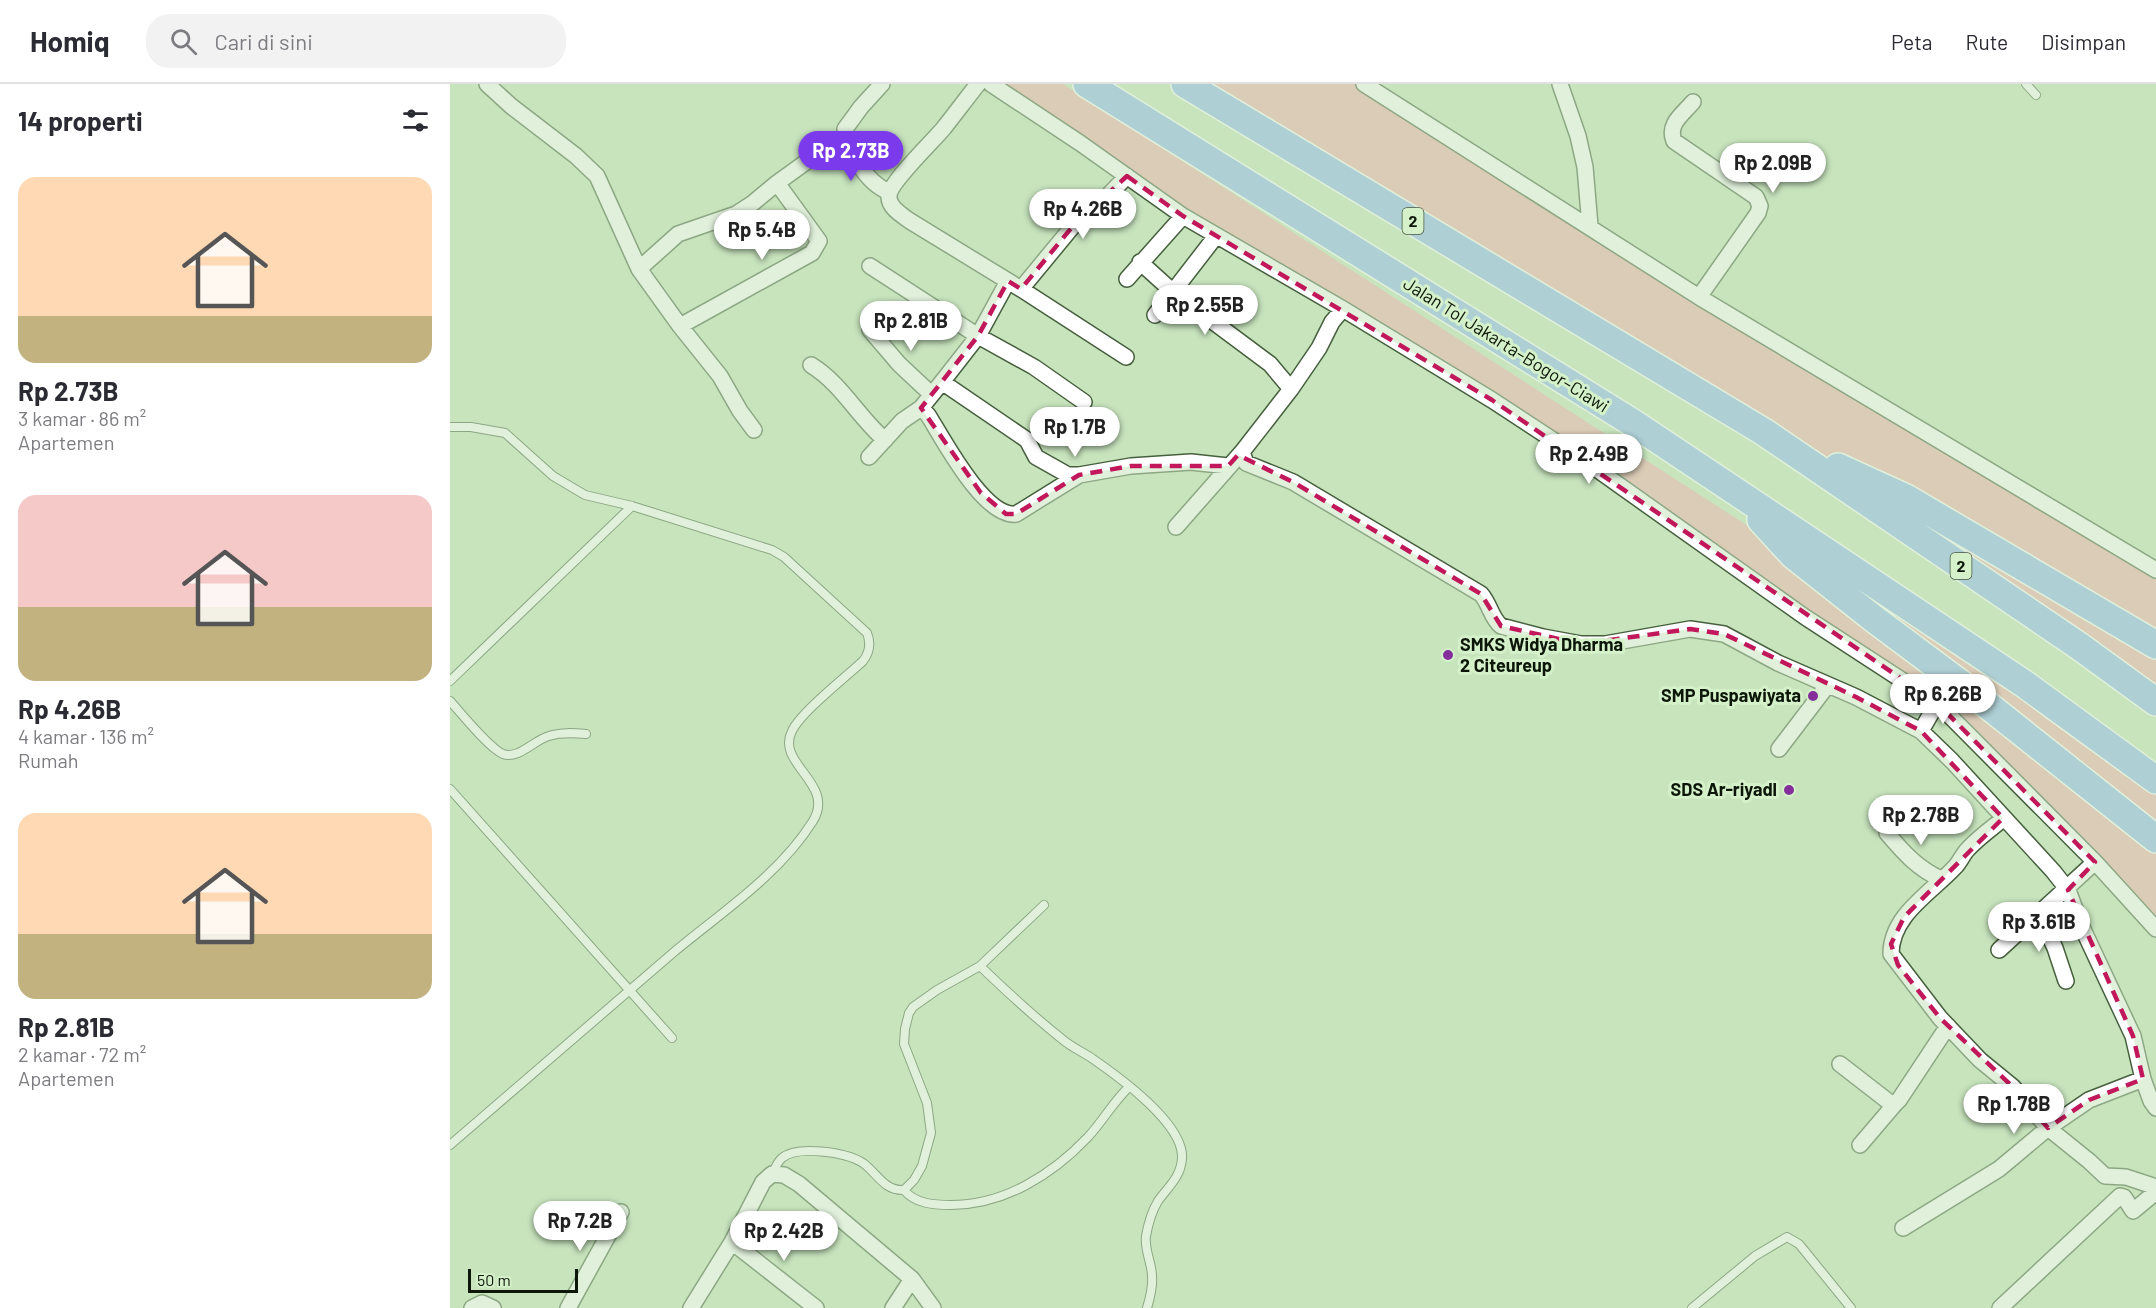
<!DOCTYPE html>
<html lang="id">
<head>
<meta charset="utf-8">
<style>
  :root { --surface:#fff; --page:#f2f2f3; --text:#2b2b33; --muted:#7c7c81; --line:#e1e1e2; --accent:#7c3aed }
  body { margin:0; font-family:Barlow,sans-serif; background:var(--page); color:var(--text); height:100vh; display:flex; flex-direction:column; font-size:22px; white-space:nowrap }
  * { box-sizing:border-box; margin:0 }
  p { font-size:20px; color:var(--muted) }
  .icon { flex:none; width:33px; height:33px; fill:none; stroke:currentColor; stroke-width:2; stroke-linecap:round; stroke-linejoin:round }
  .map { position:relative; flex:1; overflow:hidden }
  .panel { display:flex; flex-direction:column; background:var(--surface); width:450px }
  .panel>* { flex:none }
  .scale { position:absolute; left:18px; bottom:15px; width:110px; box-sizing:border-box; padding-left:6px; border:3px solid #0d1709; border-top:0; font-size:16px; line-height:21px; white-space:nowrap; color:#0d1709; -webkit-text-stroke:4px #d4f1ca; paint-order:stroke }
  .price { position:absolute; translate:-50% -51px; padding:0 14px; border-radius:21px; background:#fff; color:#222; font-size:20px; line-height:39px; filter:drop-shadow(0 2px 3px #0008) }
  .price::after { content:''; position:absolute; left:50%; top:36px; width:18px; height:14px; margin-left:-9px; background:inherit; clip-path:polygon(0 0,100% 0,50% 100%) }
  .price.on { background:var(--accent); color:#fff }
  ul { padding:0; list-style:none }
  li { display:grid; align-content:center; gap:12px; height:318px; padding:0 18px }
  li span { display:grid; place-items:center; height:186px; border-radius:18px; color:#555 }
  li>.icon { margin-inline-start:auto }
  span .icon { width:108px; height:108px; fill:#fffc; stroke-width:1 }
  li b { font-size:26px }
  h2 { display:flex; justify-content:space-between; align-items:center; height:72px; padding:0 18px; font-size:26px }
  header { display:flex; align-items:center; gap:36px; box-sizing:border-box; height:84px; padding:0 30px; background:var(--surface); border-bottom:2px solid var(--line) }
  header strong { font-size:28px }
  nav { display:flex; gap:33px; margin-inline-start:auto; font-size:21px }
  .search { width:420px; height:54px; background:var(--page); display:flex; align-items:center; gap:15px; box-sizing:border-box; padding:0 21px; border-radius:24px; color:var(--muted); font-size:22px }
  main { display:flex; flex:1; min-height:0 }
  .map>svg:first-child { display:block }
  .green { fill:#f4afb0 }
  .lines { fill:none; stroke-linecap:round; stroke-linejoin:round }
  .service-casing { stroke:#465f3d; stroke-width:10 }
  .minor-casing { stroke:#465f3d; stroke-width:18 }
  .motorway-casing { stroke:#fff; stroke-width:30 }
  .service { stroke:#fff; stroke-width:8 }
  .minor { stroke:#fff; stroke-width:15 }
  .motorway { stroke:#90b7f0; stroke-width:27 }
  .marked { fill:none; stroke:#c2185b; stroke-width:4.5; stroke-dasharray:12 8; stroke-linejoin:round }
  .poi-dot { fill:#842e9c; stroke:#d4f1ca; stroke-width:2 }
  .labels { text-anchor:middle; stroke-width:6; stroke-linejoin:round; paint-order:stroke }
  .shield { fill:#d4f1ca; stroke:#495843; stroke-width:1.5 }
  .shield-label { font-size:16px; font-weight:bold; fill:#0d1709 }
  .street-label { font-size:18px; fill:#0d1709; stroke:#d4f1ca }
  .poi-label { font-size:18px; font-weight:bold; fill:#0d1709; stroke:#d4f1ca; text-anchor:end }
</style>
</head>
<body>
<header>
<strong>Homiq</strong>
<div class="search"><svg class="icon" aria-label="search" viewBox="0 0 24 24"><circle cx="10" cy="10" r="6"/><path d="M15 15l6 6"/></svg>Cari di sini</div>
<nav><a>Peta</a><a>Rute</a><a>Disimpan</a></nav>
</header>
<main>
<section class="panel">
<h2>14 properti<svg class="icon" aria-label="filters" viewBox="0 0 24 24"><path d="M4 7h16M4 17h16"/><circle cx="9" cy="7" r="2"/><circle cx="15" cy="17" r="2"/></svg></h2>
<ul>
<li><span style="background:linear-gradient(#ffd9b3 75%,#c2b280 0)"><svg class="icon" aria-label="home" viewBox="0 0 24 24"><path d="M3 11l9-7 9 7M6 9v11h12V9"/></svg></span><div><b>Rp 2.73B</b><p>3 kamar · 86 m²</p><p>Apartemen</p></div></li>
<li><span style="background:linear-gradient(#f6c9c9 60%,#c2b280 0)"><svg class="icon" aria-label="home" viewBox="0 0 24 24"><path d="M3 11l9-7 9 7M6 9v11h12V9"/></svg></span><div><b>Rp 4.26B</b><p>4 kamar · 136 m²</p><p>Rumah</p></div></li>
<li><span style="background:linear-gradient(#ffd9b3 65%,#c2b280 0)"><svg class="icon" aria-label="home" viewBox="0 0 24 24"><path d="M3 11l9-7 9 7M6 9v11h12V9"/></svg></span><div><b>Rp 2.81B</b><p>2 kamar · 72 m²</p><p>Apartemen</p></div></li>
</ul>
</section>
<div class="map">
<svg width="1706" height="1224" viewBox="0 0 1706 1224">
  <rect width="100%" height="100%" fill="#c7e4bd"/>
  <path class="green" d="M540,0H613L1343,471L1582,605L1706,700V845L1507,637L1042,316L766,152Z
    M735,0H912L1706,487V621L1314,348Z"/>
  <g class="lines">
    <defs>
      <path id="service" d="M1576,0L1586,11
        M0,343H21L55,349L103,392L135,411L182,422L322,466L334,473L417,549C421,559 420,568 413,577C396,593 351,628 342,647C325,680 386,699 363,737C329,791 272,828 224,868C149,932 75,997 0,1061
        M0,597L182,422
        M0,617C11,629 39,664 53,670C68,676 84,656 99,652C111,648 124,649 136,650
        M0,705L222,954
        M530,882C556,907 583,932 612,955C621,963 633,968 643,975C669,993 734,1040 732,1074C731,1093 718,1103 708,1117C702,1127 698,1141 696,1152C694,1166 702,1179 702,1192C703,1203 700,1214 697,1224
        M322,1090C325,1085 327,1078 332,1074C347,1061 396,1068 413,1079C427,1089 434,1107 454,1106L464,1096L472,1082L481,1049L477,1019L454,960L455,945L459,929L463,923L487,906L530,882L594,821
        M454,1106C465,1120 485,1121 501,1121C554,1121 602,1091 638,1053C653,1037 663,1018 679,1003
        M1242,1224L1305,1172L1337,1153L1349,1160L1401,1224"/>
      <path id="minor" d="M37,0L61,22L126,72L147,92L189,185L230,242L270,292L290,327L304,346
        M432,0L411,23L395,45C401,70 415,98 439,108
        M528,0C516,15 505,30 493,45C483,57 438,100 439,113C439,124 452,131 460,137L571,205L676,273
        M541,0L630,59L733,132L893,225L1042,316L1138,379L1355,533L1487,619L1645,778L1706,845
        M914,0L1249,213L1706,486
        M1110,0L1128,52L1135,83L1140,142
        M1243,18C1233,30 1217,40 1224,57L1306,113L1310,122L1308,129L1249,213
        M690,178L722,207L820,280L841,305
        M420,182L528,252L584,283L634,318
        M189,185L228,150L286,130L303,119L327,99L385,57
        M677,195L733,132
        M571,205L623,142L653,117L677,92
        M705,231L766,152
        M230,242L362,169L369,157L327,99
        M420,246L449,280L481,310
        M361,281C392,300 408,333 435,356
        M492,298L577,356L586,373L618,391H629L681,382L741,378L778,382
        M471,324L478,331C492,353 534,434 566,430L629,391
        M792,368L796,379L843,398L1031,510C1040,520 1041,534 1051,542L1093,553L1131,560H1155L1240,545L1274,550L1328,579L1406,613L1471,647L1502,677L1603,787L1618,806L1631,841L1683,952L1693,995L1701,1017L1706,1024
        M419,373L452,337L471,324L492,298L528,252L558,197
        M726,443L792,368L841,305L869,264L882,238L893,225
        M1471,647L1487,619
        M1329,665L1377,602
        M1553,735C1542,744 1528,754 1518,765C1513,770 1510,778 1505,783C1481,809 1441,831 1441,870L1490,934L1530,976L1563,1003L1598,1044L1639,1077L1655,1092L1676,1093L1706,1103
        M1437,749C1453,768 1468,785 1491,795
        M1590,831L1605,864L1616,897
        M1549,866L1645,778
        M1390,980L1439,1018L1445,1020L1449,1016L1498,942
        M1410,1061L1445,1020
        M1453,1144L1549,1085L1598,1044L1639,1016L1693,995
        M282,1158L366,1224
        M22,1224L32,1219L43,1224
        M118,1224L171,1128
        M241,1224L282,1158L313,1098L322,1090L334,1091L349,1100L462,1195L483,1224
        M443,1224L462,1195
        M1550,1224L1670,1112L1674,1113L1683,1127L1706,1108"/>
      <path id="motorway" d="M637,0L1183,339L1573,599L1706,696
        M735,0L1314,348L1629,562L1706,618
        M1388,383L1456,414L1706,561
        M1311,436L1343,471L1424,535L1511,600L1706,755"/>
    </defs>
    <use href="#service" class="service-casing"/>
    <use href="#minor" class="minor-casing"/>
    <use href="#motorway" class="motorway-casing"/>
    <use href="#service" class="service"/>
    <use href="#minor" class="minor"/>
    <use href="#motorway" class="motorway"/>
  </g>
  <path d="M0 0H1706V1224H0ZM677,92L733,132L1042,316L1487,619L1645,778L1618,806L1683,952L1693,995L1639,1016L1598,1044L1563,1003L1490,934L1448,881L1441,860L1454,833L1553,734L1471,647L1406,613L1274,550L1240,545L1131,560L1051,542L1031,510L843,398L788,371L778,382H681L629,391L566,430H556L531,409L471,324L528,252L558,197L571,205L623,142Z" fill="#c7e4bd" fill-opacity=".55" fill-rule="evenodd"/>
  <path class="marked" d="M677,92L733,132L1042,316L1487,619L1645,778L1618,806L1683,952L1693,995L1639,1016L1598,1044L1563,1003L1490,934L1448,881L1441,860L1454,833L1553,734L1471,647L1406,613L1274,550L1240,545L1131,560L1051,542L1031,510L843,398L788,371L778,382H681L629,391L566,430H556L531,409L471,324L528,252L558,197L571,205L623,142Z"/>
  <g class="poi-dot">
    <circle cx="998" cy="571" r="6"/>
    <circle cx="1363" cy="612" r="6"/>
    <circle cx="1339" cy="706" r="6"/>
  </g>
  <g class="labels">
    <g class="shield">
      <rect x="952.5" y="124" width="21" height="26" rx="4.5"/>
      <rect x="1500.5" y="469" width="21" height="26" rx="4.5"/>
    </g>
    <g class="shield-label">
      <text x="963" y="143">2</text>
      <text x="1511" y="488">2</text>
    </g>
    <g class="street-label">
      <text transform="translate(1056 261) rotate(32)" y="6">Jalan Tol Jakarta–Bogor–Ciawi</text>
    </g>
    <g class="poi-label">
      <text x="1010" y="567" text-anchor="start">SMKS Widya Dharma<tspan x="1010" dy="21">2 Citeureup</tspan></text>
      <text x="1351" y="618">SMP Puspawiyata</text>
      <text x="1327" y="712">SDS Ar-riyadl</text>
    </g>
  </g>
</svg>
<div class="scale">50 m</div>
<b class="price on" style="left:401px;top:98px">Rp 2.73B</b>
<b class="price" style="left:1323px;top:110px">Rp 2.09B</b>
<b class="price" style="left:633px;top:156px">Rp 4.26B</b>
<b class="price" style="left:312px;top:177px">Rp 5.4B</b>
<b class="price" style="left:755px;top:252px">Rp 2.55B</b>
<b class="price" style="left:461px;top:268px">Rp 2.81B</b>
<b class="price" style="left:625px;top:374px">Rp 1.7B</b>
<b class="price" style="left:1139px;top:401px">Rp 2.49B</b>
<b class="price" style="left:1493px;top:641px">Rp 6.26B</b>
<b class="price" style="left:1471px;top:762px">Rp 2.78B</b>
<b class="price" style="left:1589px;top:869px">Rp 3.61B</b>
<b class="price" style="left:1564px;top:1051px">Rp 1.78B</b>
<b class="price" style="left:130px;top:1168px">Rp 7.2B</b>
<b class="price" style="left:334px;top:1178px">Rp 2.42B</b>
</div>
</main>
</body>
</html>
